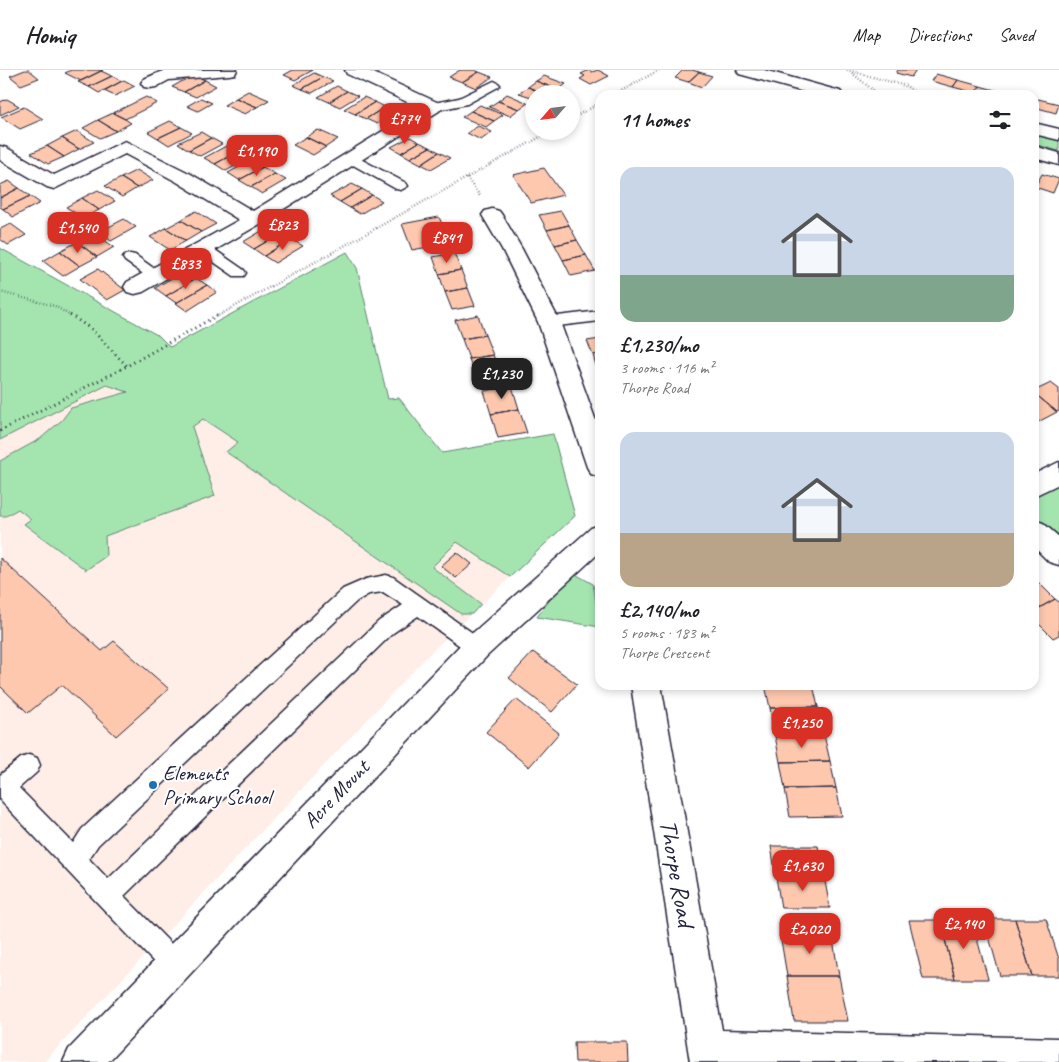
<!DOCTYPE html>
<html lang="en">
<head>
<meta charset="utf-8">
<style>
  :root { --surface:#fff; --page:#f2f2f2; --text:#202124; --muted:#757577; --line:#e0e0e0; --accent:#d93025 }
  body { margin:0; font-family:Caveat,sans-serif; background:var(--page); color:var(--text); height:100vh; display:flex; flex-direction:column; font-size:19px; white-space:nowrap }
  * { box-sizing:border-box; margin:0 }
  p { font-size:16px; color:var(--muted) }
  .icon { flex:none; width:28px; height:28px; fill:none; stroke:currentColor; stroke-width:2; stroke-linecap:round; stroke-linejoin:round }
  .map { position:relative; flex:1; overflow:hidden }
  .details { position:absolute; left:595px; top:20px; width:444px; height:600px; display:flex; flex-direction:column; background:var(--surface); border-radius:15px; box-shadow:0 2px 8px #0003 }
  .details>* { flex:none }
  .needle { width:32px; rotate:242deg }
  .controls { position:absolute; left:525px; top:15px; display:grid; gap:10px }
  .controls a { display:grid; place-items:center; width:55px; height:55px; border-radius:50%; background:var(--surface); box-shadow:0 2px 8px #0003; font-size:25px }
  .price { position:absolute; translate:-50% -42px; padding:0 11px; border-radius:10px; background:var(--accent); color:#fff; font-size:16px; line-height:32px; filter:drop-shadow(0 1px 2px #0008) }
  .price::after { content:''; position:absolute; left:50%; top:30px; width:15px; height:11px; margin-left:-8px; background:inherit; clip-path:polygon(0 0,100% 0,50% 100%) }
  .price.active { background:#222; color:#fff }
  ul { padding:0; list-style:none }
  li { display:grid; align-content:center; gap:10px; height:265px; padding:0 25px }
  li span { display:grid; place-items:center; height:155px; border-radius:15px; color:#555 }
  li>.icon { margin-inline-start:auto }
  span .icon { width:90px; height:90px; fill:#fffc; stroke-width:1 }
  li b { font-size:21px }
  h2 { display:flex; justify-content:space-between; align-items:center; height:60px; padding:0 25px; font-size:21px }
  header { display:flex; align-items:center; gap:30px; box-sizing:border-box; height:70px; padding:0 25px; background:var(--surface); border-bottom:1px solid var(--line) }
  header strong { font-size:24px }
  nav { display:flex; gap:28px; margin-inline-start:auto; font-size:18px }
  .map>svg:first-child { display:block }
  .built { fill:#feeee7 }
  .green { fill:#a4e5af; stroke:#638475 }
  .building { fill:#fdc8ae; stroke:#22223b }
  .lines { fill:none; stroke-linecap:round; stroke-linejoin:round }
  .service-casing { stroke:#22223b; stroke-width:3 }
  .minor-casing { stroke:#22223b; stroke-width:3 }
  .path-far1 { stroke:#22223b; stroke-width:2.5; stroke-dasharray:0.5 2.5; stroke-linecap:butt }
  .path { stroke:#22223b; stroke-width:3; stroke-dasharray:1 4; stroke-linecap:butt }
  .service { fill:#fff; fill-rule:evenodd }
  .minor { fill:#fff; fill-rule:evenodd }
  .poi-dot { fill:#1f6fb2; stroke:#fff; stroke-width:2 }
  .labels { text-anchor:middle; stroke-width:4; stroke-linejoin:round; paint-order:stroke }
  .poi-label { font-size:21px; fill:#22223b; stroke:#fff; text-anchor:start }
  .street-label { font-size:21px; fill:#22223b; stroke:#fff }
  .near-street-label { font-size:25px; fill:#22223b; stroke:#fff }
</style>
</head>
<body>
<header>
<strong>Homiq</strong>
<nav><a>Map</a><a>Directions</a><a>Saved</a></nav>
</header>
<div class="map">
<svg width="1059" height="992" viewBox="0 0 1059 992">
  <rect width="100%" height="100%" fill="#fff"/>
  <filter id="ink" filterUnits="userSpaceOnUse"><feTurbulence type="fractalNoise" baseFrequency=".02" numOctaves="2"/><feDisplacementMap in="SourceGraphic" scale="10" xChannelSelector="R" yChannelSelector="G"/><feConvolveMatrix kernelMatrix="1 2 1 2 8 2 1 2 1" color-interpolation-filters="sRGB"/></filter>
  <g filter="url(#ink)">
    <path class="built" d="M347,182L357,198L388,329L399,328L442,383L553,364L575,446L431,582L44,992H0V370Z"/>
    <path class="green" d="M1034,61L1059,68V81L1034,74Z
      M0,178L159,266L170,277L347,182L357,198L388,329L399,328L442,383L553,364L575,446L510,507L457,472L432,497L481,534L472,544H461L226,382L238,372L203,349L192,357L215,426L105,466L106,486L86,500L24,454L31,449L18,439L6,446H0V391L40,369L62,350L71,338L128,322L107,315L0,370Z
      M1059,402V484L1034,461V416Z
      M577,505L593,514L600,557L537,547L568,506Z"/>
    <path class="building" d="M25,0H29L39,8L21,15L10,6Z
      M71,0H103L81,11L65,3Z
      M293,0H313L295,10L284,5Z
      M460,0H475L479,2L462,12L449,7Z
      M589,0L592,2L598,0L609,6L591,15L580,9L585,6L581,4Z
      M683,0H692L699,2L688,12L675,8Z
      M898,0H916L911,7L896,3Z
      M101,1L112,6L89,17L78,12Z
      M479,2L492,7L476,18L462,12Z
      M699,2L712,6L702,17L688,12Z
      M314,3L323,7L302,19L293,15Z
      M936,4L958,10L953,17L931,11Z
      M193,5L205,10L184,22L172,17Z
      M112,6L122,11L99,23L89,17Z
      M544,6L566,14L558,20L536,11Z
      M323,7L333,11L312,23L302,19Z
      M124,10L135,16L115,26L104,21Z
      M205,10L216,16L196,27L184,22Z
      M958,10L980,16L975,23L953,17Z
      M536,11L558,20L552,24H545L528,17Z
      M337,16L347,21L329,32L318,27Z
      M980,16L1002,22L1000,25L975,23Z
      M528,17L545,24H534V28L519,23Z
      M248,21L269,30L257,37L236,28Z
      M347,21L358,26L340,37L329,32Z
      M507,24L528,33L519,39L498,31Z
      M146,27L157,33L125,49L113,43Z
      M364,27L375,32L355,44L344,39Z
      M201,28L212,33L198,41L187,36Z
      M236,28L257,37L245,44L224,35Z
      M7,29L19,36L0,45V32Z
      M1038,29L1059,34L1056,43L1034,37Z
      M498,31L519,39L510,46L489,37Z
      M375,32L385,37L366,49L355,44Z
      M480,35L503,45L494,51L471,41Z
      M24,37L43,49L20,59L1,47Z
      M385,37L396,42L377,54L366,49Z
      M471,41L494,51L486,57L462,47Z
      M113,43L125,49L131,53L116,61L98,50Z
      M98,50L116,61L100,68L83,58Z
      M170,51L181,57L158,68L148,62Z
      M478,56L492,62L481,70L467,63Z
      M181,57L192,63L169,75L158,68Z
      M318,60L338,69L326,77L306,67Z
      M77,61L94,72L79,79L62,68Z
      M201,62L211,68L189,80L178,73Z
      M306,67L326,77L313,85L293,75Z
      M410,67L419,72L401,83L391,77Z
      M62,68L79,79L64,87L47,76Z
      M211,68L222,74L200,86L189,80Z
      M419,72L430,77L410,88L401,83Z
      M47,76L64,87L48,94L31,83Z
      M226,76L237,82L215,94L204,88Z
      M430,77L439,82L421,94L410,88Z
      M237,82L248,89L226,101L215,94Z
      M439,82L450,88L431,99L421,94Z
      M252,90L263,97L239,110L228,103Z
      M263,97L275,104L251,117L239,110Z
      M544,98L563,125L531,133L513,105Z
      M137,100L153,110L137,118L121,108Z
      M275,104L286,110L262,124L251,117Z
      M1042,104L1059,109L1053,123L1035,117Z
      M121,108L137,118L122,127L105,116Z
      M9,111L19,118L0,128V115Z
      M352,114L362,119L340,132L330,126Z
      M19,118L30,126L3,139L0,137V128Z
      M362,119L372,125L350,138L340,132Z
      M98,120L115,131L99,140L82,128Z
      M372,125L382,131L360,144L350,138Z
      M30,126L40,133L13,147L3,139Z
      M82,128L99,140L83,148L66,137Z
      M196,141L216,154L201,162L181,150Z
      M561,141L569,155L547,160L539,145Z
      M439,147L450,173L412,180L402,154Z
      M124,149L136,157L111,171L99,162Z
      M181,150L201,162L186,171L166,158Z
      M11,154L26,165L8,175L0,169V159Z
      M569,155L577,170L555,175L547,160Z
      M270,156L281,163L254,179L243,172Z
      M166,158L186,171L170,180L150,167Z
      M94,163L114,177L97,187L77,172Z
      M281,163L291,169L264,186L254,179Z
      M291,169L303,176L275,193L264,186Z
      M577,170L586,185L563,190L555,175Z
      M77,172L97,187L80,196L60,181Z
      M60,181L80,196L63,206L43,191Z
      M454,183L461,200L439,204L433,187Z
      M586,185L595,201L571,206L563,190Z
      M98,199L125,220L107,230L80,209Z
      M185,200L196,208L166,226L155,218Z
      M461,200L468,218L445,222L439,204Z
      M196,208L207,215L176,233L166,226Z
      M207,215L217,222L187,241L176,233Z
      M468,218L475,236L452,240L445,222Z
      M478,245L485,265L462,269L455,250Z
      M485,265L493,285L469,289L462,269Z
      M600,269V284L593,285L587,271Z
      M600,284V298L597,299L593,285Z
      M493,285L501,305L477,310L469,289Z
      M1051,313L1059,319V341L1057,342L1034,323V321Z
      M512,316L519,339L491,344L484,321Z
      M1034,323L1057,342L1038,352L1034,348Z
      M519,339L527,363L498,368L491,344Z
      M457,482L472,494L456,508L441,496Z
      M0,488L102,581L114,571L169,619L116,666L62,615L28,643L0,616Z
      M1034,508L1055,529L1034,541Z
      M1055,529L1059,532V565L1053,568L1034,549V541Z
      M533,582L577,614L552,642L509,608Z
      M765,615H813L818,637L770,638Z
      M516,629L559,663L529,697L486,662Z
      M818,637L824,662H774L770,638Z
      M824,665L830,691L780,692L775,666Z
      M830,691L836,718L785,719L780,692Z
      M836,718L842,746L790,747L785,719Z
      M771,776H818L824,806L776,807Z
      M824,806L830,838H781L776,807Z
      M984,849H1015L1032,906H1000Z
      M1015,849H1046L1059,889V906H1032Z
      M909,850H940L955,909H923Z
      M940,850H972L988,909H955Z
      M780,864H832L839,906H787Z
      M787,906H839L848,951H794Z
      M574,972H627L628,992H575Z"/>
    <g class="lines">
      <defs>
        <path id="service" d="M494,11L498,13L500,15L498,17L467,34L433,41L427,37L429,34L459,28Z
          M351,84L406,113L408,116L401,120L396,119L346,91L345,88L346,85Z
          M203,174L208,175L244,200L246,203L244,206H234L198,181L196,178L198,175Z
          M130,184L135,185L159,202L161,205L159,208H149L125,191L123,188L125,185Z
          M600,241V251L549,257L544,256L541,252L544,248L549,247Z
          M386,505L393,507L484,571L487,577L484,583L477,586L470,583L418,546L393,563L124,826L183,886L186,895L183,904L174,907L165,904L0,730V705L21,688L29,685L37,688L40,695L37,702L19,718L73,773L82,759L343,519L366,509ZM383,522L403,535L379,551L108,809L89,789L98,775L357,531L369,524Z"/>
        <path id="minor" d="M165,0H237L235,4L229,5L169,10L156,17L150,18L144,17L141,13L144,9Z
          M345,0H367L439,33L442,37L439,41L260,154L143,222L135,224L127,222L124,217L127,212L239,150L177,112L125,84L54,119L47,117L0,90V76L7,78L54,105L125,71L191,104L253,141L420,38L347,4Z
          M737,0H764L840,21L843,25H815L739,4Z
          M1034,53L1059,59V70L1034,64Z
          M1034,76L1059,83V95L1034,88Z
          M492,139L499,141L502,145L522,179L560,252L600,362V407L591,404L587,397L538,252L502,179L482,145L485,141Z
          M1059,392V414L1034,426V404Z
          M1034,450L1043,453L1059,467V495L1049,492L1034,477Z
          M600,455V482L487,586L108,992H63L69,979L467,568L591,458Z
          M631,615H661L722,960L1059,968V992H690Z"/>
      </defs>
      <use href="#service" class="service-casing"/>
      <use href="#minor" class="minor-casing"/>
      <path class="path-far1" d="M847,0L906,16L919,25
        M852,3L879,25
        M614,25L659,0
        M571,49L600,33
        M467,108L480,126
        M0,222L55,236L72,247
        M216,247L551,61"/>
      <path class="path" d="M70,245L91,259L127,296
        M0,361L127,296L218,245"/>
      <use href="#service" class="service"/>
      <use href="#minor" class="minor"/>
    </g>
  </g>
  <circle class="poi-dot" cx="153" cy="715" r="5"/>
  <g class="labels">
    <g class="poi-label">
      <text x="163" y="710">Elements<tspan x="163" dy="24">Primary School</tspan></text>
    </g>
    <g class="street-label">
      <text transform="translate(336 724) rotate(-46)" y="7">Acre Mount</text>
    </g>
    <g class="near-street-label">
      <text transform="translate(678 803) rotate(80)" y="9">Thorpe Road</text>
    </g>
  </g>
</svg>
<div class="controls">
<a><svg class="needle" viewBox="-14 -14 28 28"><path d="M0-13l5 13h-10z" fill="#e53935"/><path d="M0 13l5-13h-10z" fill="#757577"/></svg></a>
</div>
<b class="price" style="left:405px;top:75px">£774</b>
<b class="price" style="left:257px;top:107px">£1,190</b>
<b class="price" style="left:283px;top:181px">£823</b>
<b class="price" style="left:78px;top:184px">£1,540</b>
<b class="price" style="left:447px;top:194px">£841</b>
<b class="price" style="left:186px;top:220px">£833</b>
<b class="price active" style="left:502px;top:330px">£1,230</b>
<b class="price" style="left:802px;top:679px">£1,250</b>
<b class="price" style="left:803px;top:822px">£1,630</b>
<b class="price" style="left:964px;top:880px">£2,140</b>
<b class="price" style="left:810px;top:885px">£2,020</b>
<section class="details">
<h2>11 homes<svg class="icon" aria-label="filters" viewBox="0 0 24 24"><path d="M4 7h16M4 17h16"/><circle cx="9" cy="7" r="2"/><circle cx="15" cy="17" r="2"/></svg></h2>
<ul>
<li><span style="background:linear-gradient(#c9d6e8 70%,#7fa58c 0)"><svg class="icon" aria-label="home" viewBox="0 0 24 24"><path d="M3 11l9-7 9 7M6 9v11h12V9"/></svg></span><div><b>£1,230/mo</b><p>3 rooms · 116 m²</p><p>Thorpe Road</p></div></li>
<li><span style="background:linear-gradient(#c9d6e8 65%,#b9a48a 0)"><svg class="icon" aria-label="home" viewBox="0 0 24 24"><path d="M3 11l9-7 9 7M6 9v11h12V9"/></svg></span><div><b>£2,140/mo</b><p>5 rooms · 183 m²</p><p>Thorpe Crescent</p></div></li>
</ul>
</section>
</div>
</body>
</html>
